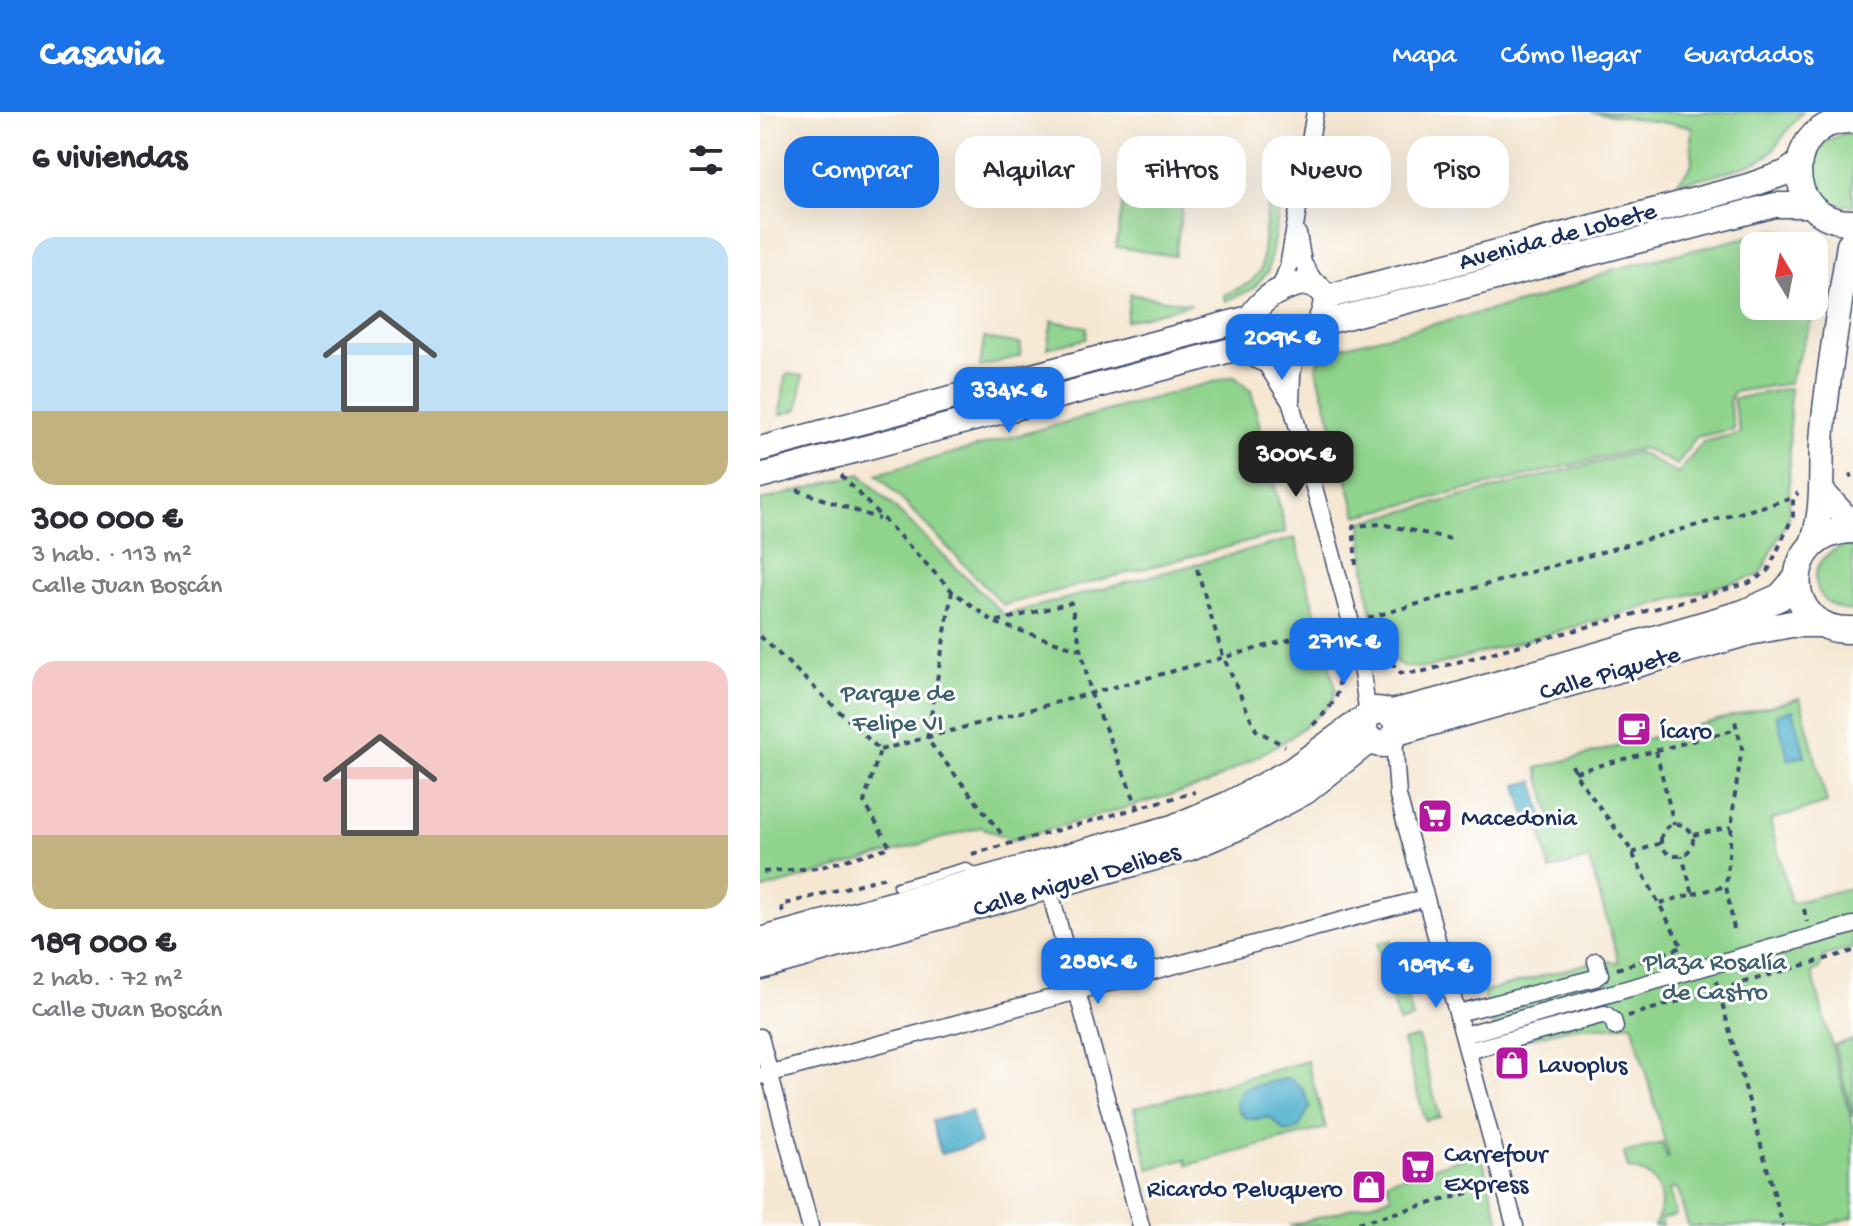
<!DOCTYPE html>
<html lang="es">
<head>
<meta charset="utf-8">
<style>
  :root { --surface:#fff; --page:#f7f7f7; --text:#2b2b33; --muted:#7c7c81; --accent:#1a73e8 }
  body { margin:0; font-family:"Gochi Hand",sans-serif; background:var(--page); color:var(--text); height:100vh; display:flex; flex-direction:column; font-size:30px; white-space:nowrap }
  * { box-sizing:border-box; margin:0 }
  p { font-size:26px; color:var(--muted) }
  .icon { flex:none; width:44px; height:44px; fill:none; stroke:currentColor; stroke-width:2; stroke-linecap:round; stroke-linejoin:round }
  .map { position:relative; flex:1; overflow:hidden }
  .panel { display:flex; flex-direction:column; background:var(--surface); width:760px }
  .panel>* { flex:none }
  .guide { position:absolute; left:24px; top:24px; width:760px; height:72px; display:flex; gap:16px }
  .needle { width:52px; rotate:350deg }
  .buttons { position:absolute; left:980px; top:120px; display:grid; gap:16px }
  .buttons a { display:grid; place-items:center; width:88px; height:88px; border-radius:16px; background:var(--surface); box-shadow:0 8px 32px #0002; font-size:40px }
  .price { position:absolute; translate:-50% -68px; padding:0 18px; border-radius:16px; background:var(--accent); color:#fff; font-size:26px; line-height:52px; filter:drop-shadow(0 2px 4px #0008) }
  .price::after { content:''; position:absolute; left:50%; top:48px; width:24px; height:18px; margin-left:-12px; background:inherit; clip-path:polygon(0 0,100% 0,50% 100%) }
  .price.current { background:#222; color:#fff }
  ul { padding:0; list-style:none }
  li { display:grid; align-content:center; gap:16px; height:424px; padding:0 32px }
  li span { display:grid; place-items:center; height:248px; border-radius:24px; color:#555 }
  li>.icon { margin-inline-start:auto }
  span .icon { width:144px; height:144px; fill:#fffc; stroke-width:1 }
  li b { font-size:34px }
  h2 { display:flex; justify-content:space-between; align-items:center; height:96px; padding:0 32px; font-size:34px }
  .chip { padding:0 28px; border-radius:24px; background:var(--surface); box-shadow:0 8px 32px #0002; font-size:28px; line-height:72px }
  .chip.current { background:var(--accent); color:#fff }
  header { display:flex; align-items:center; gap:48px; box-sizing:border-box; height:112px; padding:0 40px; background:var(--accent); color:#fff }
  header strong { font-size:38px }
  nav { display:flex; gap:44px; margin-inline-start:auto; font-size:28px }
  main { display:flex; flex:1; min-height:0 }
  .map>svg:first-child { display:block }
  .green { fill:#8fd38c; stroke:#558175; stroke-width:2 }
  .water { fill:#4baeca; stroke:#336e94; stroke-width:2 }
  .lines { fill:none; stroke-linecap:round; stroke-linejoin:round }
  .lane-casing { stroke:#3c4b6f; stroke-width:11 }
  .street-casing { stroke:#3c4b6f; stroke-width:19 }
  .secondary-casing { stroke:#3c4b6f; stroke-width:27 }
  .primary-casing { stroke:#3c4b6f; stroke-width:29 }
  .path { stroke:#3c4b6f; stroke-width:4; stroke-dasharray:6 6; stroke-linecap:butt }
  .lane { stroke:#fff; stroke-width:8 }
  .street { stroke:#fff; stroke-width:16 }
  .secondary { stroke:#fff; stroke-width:24 }
  .primary { stroke:#fff; stroke-width:26 }
  .labels { text-anchor:middle; stroke-width:6; stroke-linejoin:round; paint-order:stroke }
  .street-label { font-size:26px; fill:#1b2f5e; stroke:#fff }
  .park-label { font-size:26px; fill:#3e606c; stroke:#fff }
  .poi-label { font-size:26px; fill:#1b2f5e; stroke:#fff; text-anchor:start }
</style>
</head>
<body>
<header>
<strong>Casavia</strong>
<nav><a>Mapa</a><a>Cómo llegar</a><a>Guardados</a></nav>
</header>
<main>
<section class="panel">
<h2>6 viviendas<svg class="icon" aria-label="filters" viewBox="0 0 24 24"><path d="M4 7h16M4 17h16"/><circle cx="9" cy="7" r="2"/><circle cx="15" cy="17" r="2"/></svg></h2>
<ul>
<li><span style="background:linear-gradient(#bfe0f5 70%,#c2b280 0)"><svg class="icon" aria-label="home" viewBox="0 0 24 24"><path d="M3 11l9-7 9 7M6 9v11h12V9"/></svg></span><div><b>300 000 €</b><p>3 hab. · 113 m²</p><p>Calle Juan Boscán</p></div></li>
<li><span style="background:linear-gradient(#f6c9c9 70%,#c2b280 0)"><svg class="icon" aria-label="home" viewBox="0 0 24 24"><path d="M3 11l9-7 9 7M6 9v11h12V9"/></svg></span><div><b>189 000 €</b><p>2 hab. · 72 m²</p><p>Calle Juan Boscán</p></div></li>
</ul>
</section>
<div class="map">
<svg width="1093" height="1114" viewBox="0 0 1093 1114">
  <rect width="100%" height="100%" fill="#fff"/>
  <filter id="ink" filterUnits="userSpaceOnUse"><feTurbulence type="fractalNoise" baseFrequency=".0125" numOctaves="2"/><feDisplacementMap in="SourceGraphic" scale="16" xChannelSelector="R" yChannelSelector="G"/><feConvolveMatrix kernelMatrix="1 2 1 2 8 2 1 2 1" color-interpolation-filters="sRGB"/></filter>
  <filter id="wash" filterUnits="userSpaceOnUse"><feTurbulence type="fractalNoise" baseFrequency=".006" numOctaves="4" result="noise"/><feDisplacementMap in="SourceGraphic" scale="32" xChannelSelector="R" yChannelSelector="G"/><feGaussianBlur stdDeviation="1.8" result="paint"/><feColorMatrix in="noise" values="0 0 0 0 0 0 0 0 0 0 0 0 0 0 0 0 0 1.4 0 .05"/><feComposite in="paint" operator="in"/></filter>
  <g filter="url(#wash)">
    <rect width="100%" height="100%" fill="#f5e7d1"/>
    <path class="green" d="M831,0H1043C1027,14 1019,37 1001,48C986,57 935,67 915,72C944,46 927,45 932,15Z
      M1093,21V94C1041,95 1040,22 1093,21Z
      M366,70L425,78L415,144L356,135Z
      M509,82L522,84L508,159L493,177L466,189L464,183L490,171L501,158Z
      M1016,118L1035,121L1048,134H994V194H1049L1052,207L1029,271L974,280L969,289L974,317L936,325L917,353L883,336L597,404L556,255L564,239L780,186L852,158Z
      M370,182L431,192L366,209Z
      M292,209L327,215L326,227L287,236Z
      M224,226L261,232L260,244L220,255Z
      M28,262L43,264L38,297L20,303L25,265Z
      M474,264L491,279L526,420L243,493L117,362Z
      M1030,276L1029,405L1000,463L666,556C658,555 648,557 641,553C606,532 604,446 602,410L878,340L918,362L943,330L980,321L973,287Z
      M100,362L244,503L535,426L576,577L573,588L563,599L530,626L446,673L252,728L221,715L0,778V389Z
      M1085,434H1093L1092,499C1048,496 1042,445 1085,434Z
      M1040,586L1067,691L1010,708L1031,791L1093,775V836L1064,844L1059,857L1052,860L1093,1014V1105L1062,1114H928L917,1076L909,1078L916,1103L901,1107L902,1114H894C909,1088 899,1061 868,1057L864,1041L902,1031L907,1046L909,1045L872,911L855,915H813L739,935L723,880L836,849L859,850L829,747L790,758L780,715L793,711L777,656Z
      M631,828L653,906L639,911L617,832Z
      M658,925L680,1005L665,1008L643,929Z
      M1093,928V1005L1074,933Z
      M547,949L566,1016L428,1053L426,1047L389,1057L374,996Z
      M721,1041L741,1114H529L631,1085L627,1069Z"/>
    <path class="water" d="M1033,598L1045,643L1029,648L1016,602Z
      M774,669L783,706L767,710L757,673Z
      M527,966C539,969 547,983 550,995L538,1017L526,1020L509,1005C492,1008 484,1011 476,993L481,979L485,976Z
      M211,999L220,1031L181,1042L172,1009Z"/>
  </g>
  <g filter="url(#ink)">
    <g class="lines">
      <defs>
        <path id="lane" d="M137,774L205,755L220,763"/>
        <path id="street" d="M538,122L543,151L558,175
          M520,176L528,155L555,0
          M536,241L532,263L531,291L599,540L608,603
          M502,246L531,291
          M634,626L638,684L755,1114
          M293,791L381,1114
          M698,901L835,866L840,862L836,849
          M704,923L1093,813
          M0,925L50,1114
          M708,939L845,902L853,908L855,915
          M0,964L666,786"/>
        <path id="secondary" d="M1093,9C1022,5 1020,112 1093,110
          M542,171L558,175L566,185C565,231 496,281 483,219C496,191 512,178 542,171Z
          M566,185L988,74L1025,61L1038,52
          M559,212L1015,93H1051
          M0,337L489,206
          M0,364L486,234
          M1062,379L1093,413
          M1051,434C1066,396 1059,357 1063,317C1069,255 1079,194 1089,133L1093,126"/>
        <path id="primary" d="M1093,418C1018,419 1020,522 1093,518
          M631,601L688,587L984,501L1020,485L1037,466
          M637,620L989,520L1031,512H1062
          M0,829L413,716L468,693L532,659L616,598C639,598 645,622 624,632C609,632 600,621 606,606
          M0,854L427,736L482,713L545,679L609,628"/>
      </defs>
      <use href="#lane" class="lane-casing"/>
      <use href="#street" class="street-casing"/>
      <use href="#secondary" class="secondary-casing"/>
      <use href="#primary" class="primary-casing"/>
      <path class="path" d="M81,363L192,479L234,510L311,491L331,582L379,698
        M1089,364L1093,363
        M37,378L119,407
        M596,453L593,414L621,412L696,428
        M437,457L463,544L496,618L525,634
        M192,479L167,627L244,725
        M608,506L1033,386
        M236,511L321,538
        M0,524L120,638L104,690L130,735L58,756L0,760
        M617,531L623,542L641,561L661,560L989,471L1008,459L1033,404V386L1038,381
        M553,613C563,603 578,589 579,574C579,557 562,544 580,531
        M120,638L573,516
        M896,639L914,712
        M812,653L816,663L869,735L922,835L857,857
        M815,660L977,617
        M901 728a16 16 0 1 1 32 0a16 16 0 1 1-32 0Z
        M933,723L971,715
        M872,741L901,731
        M212,742L435,680
        M933,782L966,774
        M900,791L933,782L922,744
        M1044,797L1047,810
        M23,800L21,793L126,765
        M974,817L966,774L974,689L982,636L975,609
        M956,869L1023,1114
        M868,904L1093,839
        M587,1114L727,1076"/>
      <use href="#lane" class="lane"/>
      <use href="#street" class="street"/>
      <use href="#secondary" class="secondary"/>
      <use href="#primary" class="primary"/>
    </g>
  </g>
  <defs>
    <symbol id="cafe-square" viewBox="-11 -11 22 22"><rect x="-9" y="-9" width="18" height="18" rx="4" fill="#b5179e" stroke="#fff"/><path d="M-5.5-4.5H6V0H3Q3 3.5 0 3.5H-2.5Q-5.5 3.5-5.5 0ZM3-3.2v2h1.7v-2ZM-6 4.5H4V6H-6Z" fill="#fff"/></symbol>
    <symbol id="supermarket-square" viewBox="-11 -11 22 22"><rect x="-9" y="-9" width="18" height="18" rx="4" fill="#b5179e" stroke="#fff"/><path d="M-6-5.5h2.5l.6 2H6L4.5 2H-2.5L-4.4-4H-6ZM-1.5 3.2a1.3 1.3 0 1 0 .1 0ZM3 3.2a1.3 1.3 0 1 0 .1 0Z" fill="#fff"/></symbol>
    <symbol id="shop-square" viewBox="-11 -11 22 22"><rect x="-9" y="-9" width="18" height="18" rx="4" fill="#b5179e" stroke="#fff"/><path d="M-5-2.5h2.3a2.7 3.5 0 0 1 5.4 0H5L5.5 6h-11ZM-1.5-2.5h3a1.5 2.3 0 0 0-3 0Z" fill="#fff"/></symbol>
  </defs>
  <g fill-rule="evenodd">
    <use href="#cafe-square" x="854" y="597" width="40" height="40"/>
    <use href="#supermarket-square" x="655" y="684" width="40" height="40"/>
    <use href="#shop-square" x="732" y="931" width="40" height="40"/>
    <use href="#supermarket-square" x="638" y="1035" width="40" height="40"/>
    <use href="#shop-square" x="589" y="1055" width="40" height="40"/>
  </g>
  <g class="labels">
    <g class="street-label">
      <text transform="translate(797 122) rotate(-15)" y="9">Avenida de Lobete</text>
      <text transform="translate(849 559) rotate(-16)" y="9">Calle Piquete</text>
      <text transform="translate(316 766) rotate(-16)" y="9">Calle Miguel Delibes</text>
    </g>
    <g class="park-label">
      <text x="138" y="588">Parque de<tspan x="138" dy="30">Felipe VI</tspan></text>
      <text x="955" y="857">Plaza Rosalía<tspan x="955" dy="30">de Castro</tspan></text>
    </g>
    <g class="poi-label">
      <text x="900" y="626">Ícaro</text>
      <text x="701" y="713">Macedonia</text>
      <text x="778" y="960">Lavoplus</text>
      <text x="684" y="1049">Carrefour<tspan x="684" dy="30">Express</tspan></text>
      <text x="583" y="1084" text-anchor="end">Ricardo Peluquero</text>
    </g>
  </g>
</svg>
<div class="buttons">
<a><svg class="needle" viewBox="-14 -14 28 28"><path d="M0-13l5 13h-10z" fill="#e53935"/><path d="M0 13l5-13h-10z" fill="#7c7c81"/></svg></a>
</div>
<b class="price" style="left:522px;top:270px">209K €</b>
<b class="price" style="left:249px;top:323px">334K €</b>
<b class="price current" style="left:536px;top:387px">300K €</b>
<b class="price" style="left:584px;top:574px">271K €</b>
<b class="price" style="left:338px;top:894px">288K €</b>
<b class="price" style="left:676px;top:898px">189K €</b>
<div class="guide">
<a class="chip current">Comprar</a>
<a class="chip">Alquilar</a>
<a class="chip">Filtros</a>
<a class="chip">Nuevo</a>
<a class="chip">Piso</a>
</div>
</div>
</main>
</body>
</html>
